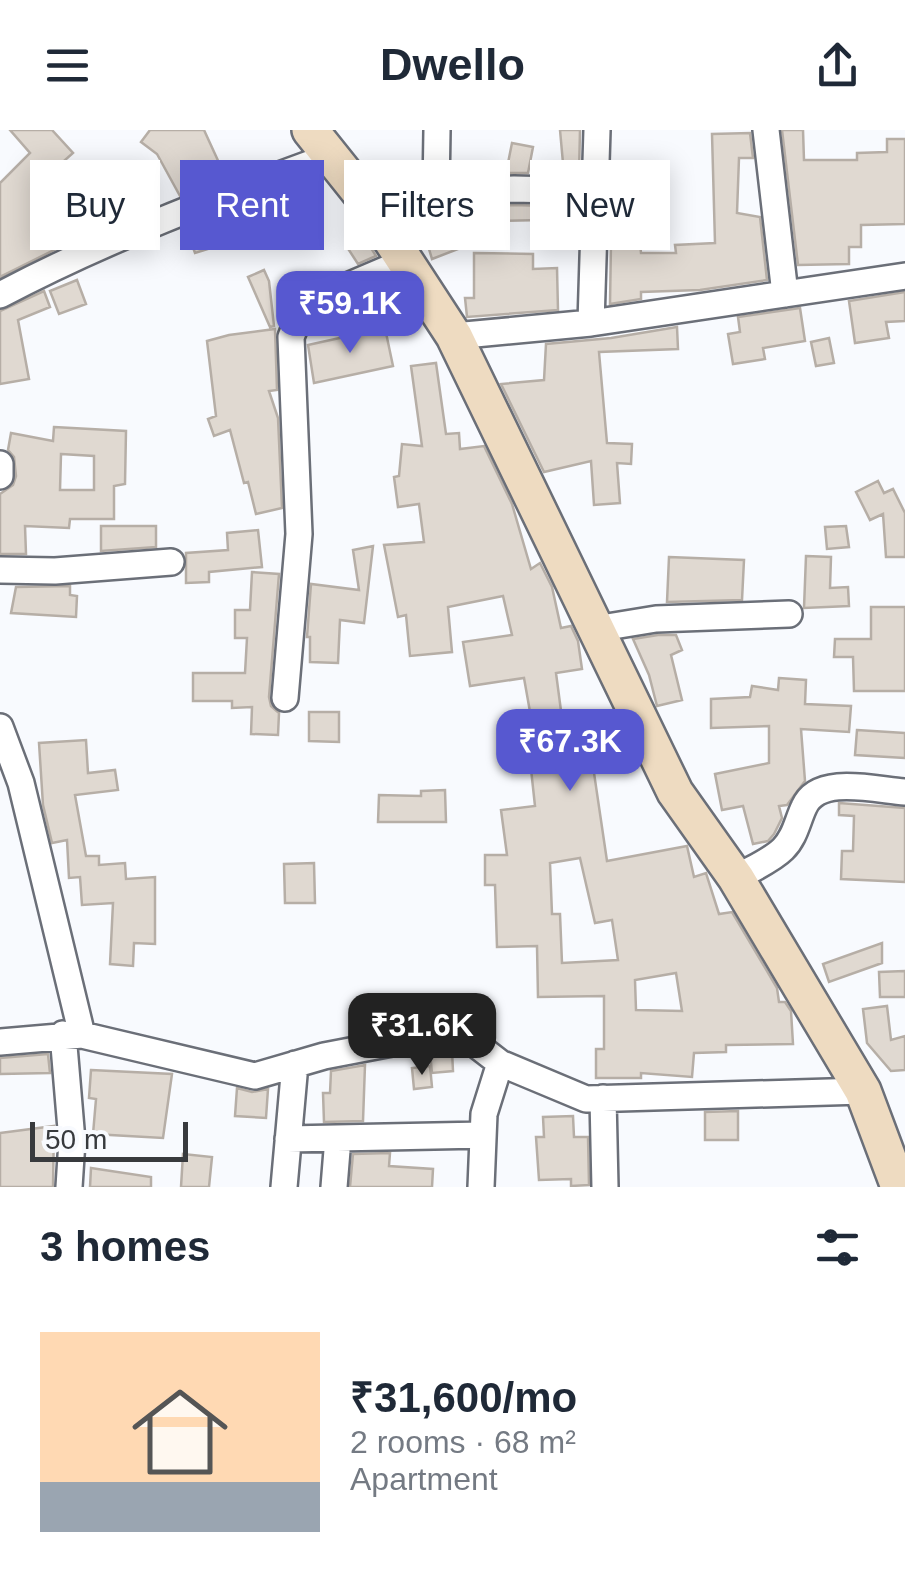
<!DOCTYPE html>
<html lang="en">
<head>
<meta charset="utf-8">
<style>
  :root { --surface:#fff; --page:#f6f6f7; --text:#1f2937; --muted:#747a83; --accent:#5758d0 }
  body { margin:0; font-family:Arial,sans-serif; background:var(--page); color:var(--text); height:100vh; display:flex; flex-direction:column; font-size:38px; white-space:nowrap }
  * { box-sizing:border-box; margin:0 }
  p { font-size:32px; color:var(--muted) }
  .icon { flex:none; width:55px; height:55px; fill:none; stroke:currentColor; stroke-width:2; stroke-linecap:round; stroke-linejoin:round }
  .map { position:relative; height:1057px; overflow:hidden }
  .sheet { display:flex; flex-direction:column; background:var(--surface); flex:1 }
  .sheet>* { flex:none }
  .hud { position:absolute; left:30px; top:30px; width:845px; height:90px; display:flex; gap:20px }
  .scale { position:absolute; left:30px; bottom:25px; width:158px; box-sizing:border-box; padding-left:10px; border:5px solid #383a3d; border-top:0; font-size:28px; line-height:35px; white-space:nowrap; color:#383a3d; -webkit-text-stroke:8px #f8fafe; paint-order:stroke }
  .price { position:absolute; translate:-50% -85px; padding:0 22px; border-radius:20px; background:var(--accent); color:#fff; font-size:32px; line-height:65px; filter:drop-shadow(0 2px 5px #0008) }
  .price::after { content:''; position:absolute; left:50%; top:60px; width:30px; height:22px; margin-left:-15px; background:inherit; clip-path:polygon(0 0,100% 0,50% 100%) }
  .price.active { background:#222; color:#fff }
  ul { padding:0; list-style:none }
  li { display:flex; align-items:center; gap:30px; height:250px; padding:0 40px }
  li span { display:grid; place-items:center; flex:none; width:280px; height:200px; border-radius:0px; color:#555 }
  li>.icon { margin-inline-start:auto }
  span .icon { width:120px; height:120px; fill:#fffc; stroke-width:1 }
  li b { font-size:42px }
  h2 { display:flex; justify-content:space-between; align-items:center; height:120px; padding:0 40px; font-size:42px }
  .tag { padding:0 35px; border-radius:0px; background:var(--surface); box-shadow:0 5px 25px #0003; font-size:35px; line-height:90px }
  .tag.active { background:var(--accent); color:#fff }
  header { display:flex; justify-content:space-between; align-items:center; height:130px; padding:0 40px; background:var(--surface); font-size:45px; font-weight:700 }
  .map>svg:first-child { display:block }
  .building { fill:#e0d9d1; stroke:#b6aea6; stroke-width:2.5; fill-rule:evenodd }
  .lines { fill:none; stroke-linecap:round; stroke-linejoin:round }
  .street-casing { stroke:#6b6f78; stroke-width:30 }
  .secondary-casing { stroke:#6b6f78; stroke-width:40 }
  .street { stroke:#fff; stroke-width:25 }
  .secondary { stroke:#eedbc1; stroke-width:35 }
</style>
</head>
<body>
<header><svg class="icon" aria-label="menu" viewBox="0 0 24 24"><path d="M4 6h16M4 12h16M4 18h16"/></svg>Dwello<svg class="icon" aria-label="share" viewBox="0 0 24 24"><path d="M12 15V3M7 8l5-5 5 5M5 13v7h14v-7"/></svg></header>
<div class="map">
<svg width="905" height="1057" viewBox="0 0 905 1057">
  <rect width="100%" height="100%" fill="#f8fafe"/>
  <path class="building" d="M10,0H52L73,23L46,47L69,69L73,67L90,102L0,147V53L30,23Z
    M150,0H204L226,48L180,66L157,24L141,12Z
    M560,0H580L579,44H564Z
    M782,0H803L804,30H857V23L887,22V9H905V94L861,95V117H849V134L798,135Z
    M750,3L753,28H739L737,83L760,87L767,150L700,160L641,162V169L610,174L612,52L634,51L641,123H676L675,115L715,113L712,4Z
    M512,13L533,17L528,43H506Z
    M288,59L291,67L300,63L310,88L242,115L240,109L195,123L186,98Z
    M514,75L578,77V89L541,84V90L449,92L458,119L432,129L417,79Z
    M363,105L376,126L358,134L347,117Z
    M474,123L533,124V139L557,138L558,180L467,187L465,168H474Z
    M264,140L269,151L274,196L270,197L248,147Z
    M77,150L86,174L59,184L50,161Z
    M394,154L402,168L367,182L361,168Z
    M44,161L50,177L18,190L29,249L0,254V181Z
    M905,162V191L886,192L889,208L855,213L849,171Z
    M800,178L805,211L763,218L765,229L733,234L728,204L740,202L738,187Z
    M677,197L678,219L599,222L607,313L632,314L631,334L617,333L620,373L594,375L591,331L544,342L501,254L544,250L546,214L611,208Z
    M385,198L393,236L314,253L308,215Z
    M275,199L277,260L269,261L278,288L282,378L256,384L248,352L244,353L230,300L214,306L208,289L216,286L207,211L229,205Z
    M829,208L834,233L816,236L811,212Z
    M436,233L446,304L459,303L460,319L484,316L512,374L531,439L540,433L552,457L561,498L571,496L578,511L582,539L556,543L563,596L615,588L619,614L597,618L602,641L594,643L607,731L687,716L694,747L706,743L719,784L732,782L777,858L779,872H785L791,881L793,914L726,915V922L694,923L692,947L641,943V948H596V919H604V866L538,867L537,816L497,817L495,755H485V725H507L501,680L535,676L531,639L540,638L524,548L470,556L463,512L512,505L503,466L448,477L452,522L410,526L406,485L398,487L384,415L424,412L419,374L398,377L394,347L399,346L402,314L422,316L411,236ZM580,728L595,793L612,790L618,830L562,833L560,784H552L550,733ZM676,843L682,881L636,880L635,850Z
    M54,297L126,301L125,354L114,356V389H70L69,398L25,396L26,424H0V364L13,355L16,346L14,327L8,320L11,303L53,311ZM61,324L94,326V360H60Z
    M878,351L884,363L893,359L905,383V427H886L883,384L870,390L856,362Z
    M101,396H156V417L101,421Z
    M846,396L849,417L827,419L825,397Z
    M258,400L262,437L209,442V452L186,453V423L228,420L227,403Z
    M373,416L364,493L340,490L338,533L310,532V507H307L311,454L359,460L353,420Z
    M806,426L831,427L830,458L848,457L849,476L804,478Z
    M669,427L744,430L742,470L667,472Z
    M252,442L279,444L269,567L271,576L279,583L278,605L251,604L252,577L232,578V571H193V543H245L247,508H235V480H250Z
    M70,456V465L77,466L76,487L11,483L16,457Z
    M871,477H905V561H854L853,527H834L835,509H871Z
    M658,505H676L682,520L671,525L682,570L657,576L649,545L633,509Z
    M779,548L806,550L805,574L851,576L849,602L801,599L805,651L787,675L779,676L782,688L774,704L768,711L753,714L743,676L722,680L715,644L769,633V596L711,598V569L750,567L752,556L778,560Z
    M309,582H339V612L309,611Z
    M857,600L905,603V628L855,625Z
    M86,610L88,643L115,640L118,660L75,665L86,726H99V735L125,733L126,749L155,747V814L134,813L133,836L110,834L113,773L82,775L80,747L69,748L67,710L52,713L43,675L39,613Z
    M445,660L446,692H378L379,665L421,666V661Z
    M839,673L905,678V752L841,749L842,721H853L854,686L839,685Z
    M314,733L315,773H285L284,734Z
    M882,813V833L829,852L823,834Z
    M905,841V867H880L879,842Z
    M887,876L891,910L905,906V940L891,941L867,913L863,879Z
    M440,920L452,921L453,941L432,943L430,922Z
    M48,924L50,943L0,944V928Z
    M365,935L363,991L324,992L323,963H330L331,941Z
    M430,936L432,957L414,959L412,938Z
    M91,940L172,944L163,1008L93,1004L96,969L89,968Z
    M237,958L252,962L268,959L266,988L235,986Z
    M738,981V1010H705V982Z
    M573,986L574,1007H588L589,1055L571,1056V1049L539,1050L536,1007H544L543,987Z
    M54,996L53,1057H0V1003Z
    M390,1023L389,1036L433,1039L432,1057H350L353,1024Z
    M183,1024L212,1027L209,1057H181Z
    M91,1038L151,1047V1057H90Z"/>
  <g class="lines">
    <defs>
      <path id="street" d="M766,0L785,164
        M436,61L437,0
        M362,65L514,59L593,61
        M0,165C106,109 218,67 331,26
        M591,193L597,0
        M454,206L591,193L905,146
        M0,334V346
        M0,440L55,441L171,432
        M595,499L656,489L789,484
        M285,568L299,404L291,207L300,185L310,172L406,131
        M0,597L21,653L82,905
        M736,748C751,739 771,731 783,719C795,707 797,692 804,677C818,644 876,660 905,662
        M63,904L72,1011L69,1057
        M0,912L82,905L255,946L324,926L439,904L465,906L500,933L586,969L863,961
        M603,968L605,1057
        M288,1009L483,1005
        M284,1057L295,934
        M334,1057L338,1008
        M481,1057L484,984L500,933"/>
      <path id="secondary" d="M310,0L362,65L454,206L675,662L736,748L863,961L899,1057"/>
    </defs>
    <use href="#street" class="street-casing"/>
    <use href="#secondary" class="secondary-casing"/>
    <use href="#street" class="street"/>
    <use href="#secondary" class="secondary"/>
  </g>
</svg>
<div class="scale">50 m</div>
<b class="price" style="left:350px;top:226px">₹59.1K</b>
<b class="price" style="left:570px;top:664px">₹67.3K</b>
<b class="price active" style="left:422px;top:948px">₹31.6K</b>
<div class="hud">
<a class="tag">Buy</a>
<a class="tag active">Rent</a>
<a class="tag">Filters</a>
<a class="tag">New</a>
</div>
</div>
<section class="sheet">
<h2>3 homes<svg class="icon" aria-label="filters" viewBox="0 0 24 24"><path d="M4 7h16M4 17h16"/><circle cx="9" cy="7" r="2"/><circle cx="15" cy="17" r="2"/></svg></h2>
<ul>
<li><span style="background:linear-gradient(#ffd9b3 75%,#9aa5b1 0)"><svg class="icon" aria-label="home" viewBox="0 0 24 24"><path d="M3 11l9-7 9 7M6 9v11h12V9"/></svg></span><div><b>₹31,600/mo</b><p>2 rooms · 68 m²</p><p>Apartment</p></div></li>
</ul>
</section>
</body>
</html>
